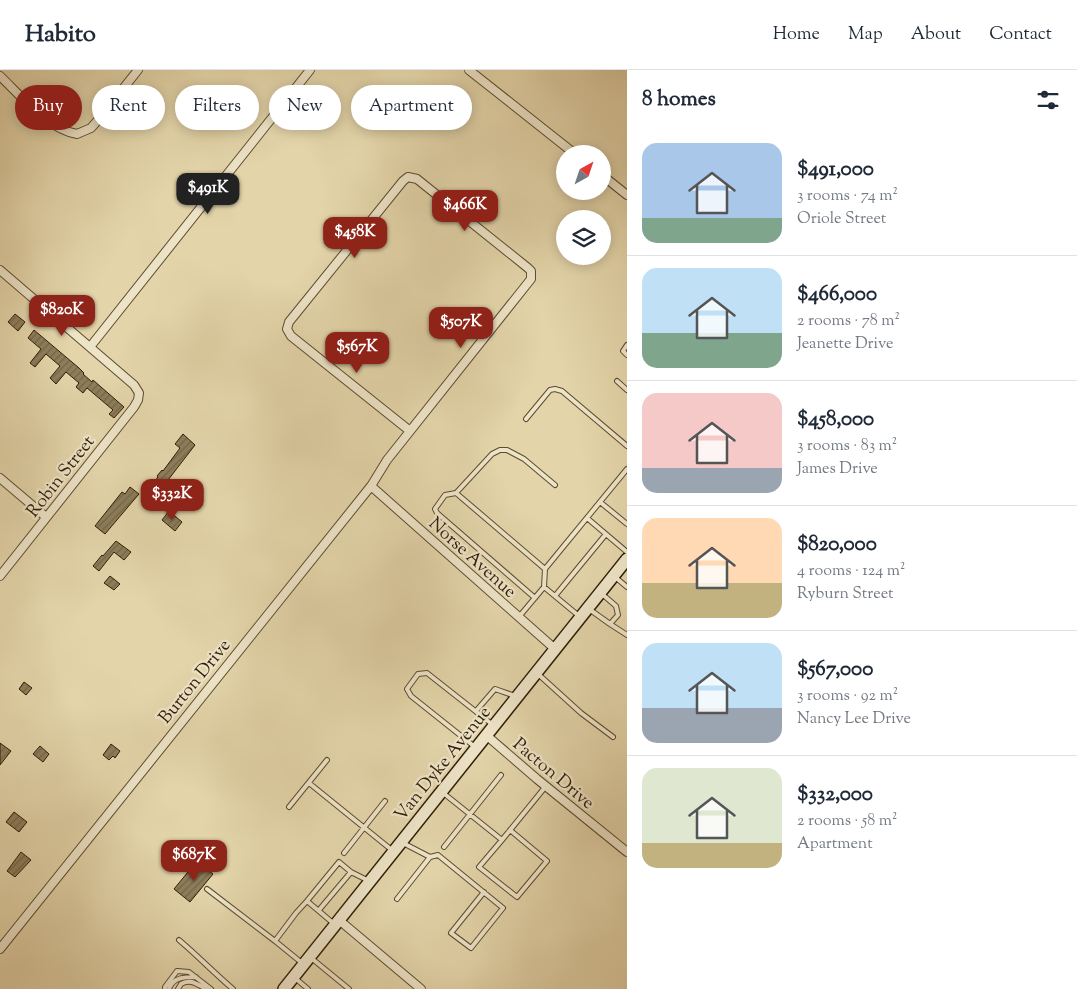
<!DOCTYPE html>
<html lang="en">
<head>
<meta charset="utf-8">
<style>
  :root { --surface:#fff; --page:#f6f6f7; --text:#1f2937; --muted:#747a83; --line:#e0e1e3; --accent:#8f2418 }
  body { margin:0; font-family:"Sorts Mill Goudy",serif; background:var(--page); color:var(--text); height:100vh; display:flex; flex-direction:column; font-size:19px; white-space:nowrap }
  * { box-sizing:border-box; margin:0 }
  p { font-size:16px; color:var(--muted) }
  .icon { flex:none; width:28px; height:28px; fill:none; stroke:currentColor; stroke-width:2; stroke-linecap:round; stroke-linejoin:round }
  .map { position:relative; flex:1; overflow:hidden }
  .details { display:flex; flex-direction:column; background:var(--surface); width:450px }
  .details>* { flex:none }
  .hud { position:absolute; left:15px; top:15px; width:475px; height:45px; display:flex; gap:10px }
  .needle { width:32px; rotate:40deg }
  .tools { position:absolute; left:556px; top:75px; display:grid; gap:10px }
  .tools a { display:grid; place-items:center; width:55px; height:55px; border-radius:50%; background:var(--surface); box-shadow:0 2px 12px #0003; font-size:25px }
  .price { position:absolute; translate:-50% -42px; padding:0 11px; border-radius:10px; background:var(--accent); color:#fff; font-size:16px; line-height:32px; filter:drop-shadow(0 1px 2px #0008) }
  .price::after { content:''; position:absolute; left:50%; top:30px; width:15px; height:11px; margin-left:-8px; background:inherit; clip-path:polygon(0 0,100% 0,50% 100%) }
  .price.on { background:#222; color:#fff }
  ul { padding:0; list-style:none }
  li { display:flex; align-items:center; gap:15px; height:125px; padding:0 15px }
  li+li { border-top:1px solid var(--line) }
  li span { display:grid; place-items:center; flex:none; width:140px; height:100px; border-radius:15px; color:#555 }
  li>.icon { margin-inline-start:auto }
  span .icon { width:60px; height:60px; fill:#fffc; stroke-width:1 }
  li b { font-size:21px }
  h2 { display:flex; justify-content:space-between; align-items:center; height:60px; padding:0 15px; font-size:21px }
  .pill { padding:0 18px; border-radius:22px; background:var(--surface); box-shadow:0 2px 12px #0003; font-size:18px; line-height:45px }
  .pill.on { background:var(--accent); color:#fff }
  header { display:flex; align-items:center; gap:30px; box-sizing:border-box; height:70px; padding:0 25px; background:var(--surface); border-bottom:1px solid var(--line) }
  header strong { font-size:24px }
  nav { display:flex; gap:28px; margin-inline-start:auto; font-size:18px }
  main { display:flex; flex:1; min-height:0 }
  .map>svg:first-child { display:block }
  .building { fill:url(#building-hatch); stroke:#2f1e06 }
  .lines { fill:none; stroke-linecap:round; stroke-linejoin:round }
  .service-casing { stroke:#5c4c2f; stroke-width:6 }
  .minor-casing { stroke:#5c4c2f; stroke-width:10 }
  .secondary-casing { stroke:#2f1e06; stroke-width:14 }
  .service { stroke:#ede3c7; stroke-width:4 }
  .minor { stroke:#ede3c7; stroke-width:8 }
  .secondary { stroke:#ede3c7; stroke-width:11 }
  .labels { text-anchor:middle; stroke-width:4.5; stroke-linejoin:round; paint-order:stroke }
  .street-label { font-size:18px; fill:#2f1e06; stroke:#ede3c7 }
</style>
</head>
<body>
<header>
<strong>Habito</strong>
<nav><a>Home</a><a>Map</a><a>About</a><a>Contact</a></nav>
</header>
<main>
<div class="map">
<svg width="627" height="919" viewBox="0 0 627 919">
  <defs>
    <pattern id="building-hatch" width="6" height="6" patternUnits="userSpaceOnUse" patternTransform="scale(1.25)"><rect width="6" height="6" fill="#8d7d5b"/><path d="M-1 1l2-2M0 6l6-6M5 7l2-2" fill="none" stroke="#746649"/></pattern>
  </defs>
  <rect width="100%" height="100%" fill="#e3d4a9"/>
  <filter id="stains"><feTurbulence type="fractalNoise" baseFrequency=".004" numOctaves="4"/><feColorMatrix values="0 0 0 0 .2 0 0 0 0 .09 0 0 0 0 .02 0 0 0 .5 -.17"/></filter>
  <radialGradient id="worn" r=".72"><stop offset=".6" stop-color="#630" stop-opacity="0"/><stop offset="1" stop-color="#630" stop-opacity=".3"/></radialGradient>
  <path class="building" d="M15,244L25,252L18,261L8,252Z
    M34,260L79,298L84,303L83,304L92,312L93,310L124,337L114,348L109,344L113,340L87,318L83,323L76,317L79,313L66,302L56,314L50,308L60,296L46,284L35,297L30,293L41,279L28,268Z
    M183,364L195,375L158,423L150,417L158,407L157,406L162,400L163,401L180,378L175,374Z
    M130,417L139,424L105,464L95,456L122,422L125,424Z
    M169,441L182,452L175,461L162,450Z
    M116,471L131,482L124,490L114,482L99,501L93,496L102,485L103,486Z
    M110,506L120,514L114,520L104,513Z
    M24,612L32,618L26,625L19,619Z
    M0,673L11,681L0,695Z
    M111,674L120,681L115,688L113,686L109,690L103,685Z
    M40,676L49,684L43,692L33,684Z
    M14,742L27,752L19,762L6,752Z
    M21,782L31,790L15,807L7,801Z
    M197,791L213,804L190,832L174,819Z"/>
  <g class="lines">
    <defs>
      <path id="service" d="M627,275L623,281L627,285
        M617,311L627,320
        M526,349L550,320L555,319L562,321L627,376
        M456,423L445,425L435,439L437,443L535,528
        M600,432L627,454
        M587,448L627,482
        M545,499L456,423L492,384L500,380H507L524,389L555,415
        M615,507L627,517
        M544,517L545,499L627,399
        M555,526L606,464
        M589,539L610,554L618,545L616,536L602,524
        M518,548L544,517L579,546
        M610,554L627,565
        M538,604L581,643L613,667
        M476,641L495,619L515,626
        M475,677L411,626L407,619L418,604L427,603L493,655
        M309,713L393,781
        M442,722L502,770L546,716
        M289,737L327,690
        M502,770L479,797L517,827L547,791L510,760
        M403,773L430,787L438,785L503,838L471,878L451,863L484,822
        M444,777L501,705
        M344,783L385,731
        M207,819L275,871
        M397,829L430,787
        M307,831L339,792L351,802
        M319,840L351,802L367,810
        M179,870C198,886 214,903 233,919
        M310,887L349,919
        M302,893L275,871L296,843L307,831L333,853
        M295,908L308,919
        M165,919V917L177,901L189,902L211,919
        M169,919C173,907 185,907 196,907
        M178,919L181,914C190,908 198,915 206,919"/>
      <path id="minor" d="M469,0L575,84
        M0,6C20,25 49,60 77,64L91,58L98,50L138,0
        M602,105L627,125
        M0,200L134,315L139,323L138,330L134,337L0,506
        M90,277L310,0
        M0,408L46,447
        M371,416L555,579
        M486,665L537,709L627,782
        M339,850L421,919
        M0,879L371,416L387,390L531,209V201L528,198L417,109L408,107L403,111L289,252L287,259L291,266L410,361"/>
      <path id="secondary" d="M284,919L627,489"/>
    </defs>
    <use href="#service" class="service-casing"/>
    <use href="#minor" class="minor-casing"/>
    <use href="#secondary" class="secondary-casing"/>
    <use href="#service" class="service"/>
    <use href="#minor" class="minor"/>
    <use href="#secondary" class="secondary"/>
  </g>
  <g class="labels">
    <g class="street-label">
      <text transform="translate(60 406) rotate(-52)" y="6">Robin Street</text>
      <text transform="translate(473 487) rotate(42)" y="6">Norse Avenue</text>
      <text transform="translate(194 611) rotate(-51)" y="6">Burton Drive</text>
      <text transform="translate(442 693) rotate(-51)" y="6">Van Dyke Avenue</text>
      <text transform="translate(554 703) rotate(40)" y="6">Pacton Drive</text>
    </g>
  </g>
  <rect width="100%" height="100%" filter="url(#stains)"/>
  <rect width="100%" height="100%" fill="url(#worn)"/>
</svg>
<div class="tools">
<a><svg class="needle" viewBox="-14 -14 28 28"><path d="M0-13l5 13h-10z" fill="#e53935"/><path d="M0 13l5-13h-10z" fill="#747a83"/></svg></a>
<a><svg class="icon" aria-label="layers" viewBox="0 0 24 24"><path d="M12 4l9 5-9 5-9-5zM3 14l9 5 9-5"/></svg></a>
</div>
<b class="price on" style="left:208px;top:145px">$491K</b>
<b class="price" style="left:465px;top:162px">$466K</b>
<b class="price" style="left:355px;top:189px">$458K</b>
<b class="price" style="left:62px;top:267px">$820K</b>
<b class="price" style="left:461px;top:279px">$507K</b>
<b class="price" style="left:357px;top:304px">$567K</b>
<b class="price" style="left:172px;top:451px">$332K</b>
<b class="price" style="left:194px;top:812px">$687K</b>
<div class="hud">
<a class="pill on">Buy</a>
<a class="pill">Rent</a>
<a class="pill">Filters</a>
<a class="pill">New</a>
<a class="pill">Apartment</a>
</div>
</div>
<section class="details">
<h2>8 homes<svg class="icon" aria-label="filters" viewBox="0 0 24 24"><path d="M4 7h16M4 17h16"/><circle cx="9" cy="7" r="2"/><circle cx="15" cy="17" r="2"/></svg></h2>
<ul>
<li><span style="background:linear-gradient(#a9c7e8 75%,#7fa58c 0)"><svg class="icon" aria-label="home" viewBox="0 0 24 24"><path d="M3 11l9-7 9 7M6 9v11h12V9"/></svg></span><div><b>$491,000</b><p>3 rooms · 74 m²</p><p>Oriole Street</p></div></li>
<li><span style="background:linear-gradient(#bfe0f5 65%,#7fa58c 0)"><svg class="icon" aria-label="home" viewBox="0 0 24 24"><path d="M3 11l9-7 9 7M6 9v11h12V9"/></svg></span><div><b>$466,000</b><p>2 rooms · 78 m²</p><p>Jeanette Drive</p></div></li>
<li><span style="background:linear-gradient(#f6c9c9 75%,#9aa5b1 0)"><svg class="icon" aria-label="home" viewBox="0 0 24 24"><path d="M3 11l9-7 9 7M6 9v11h12V9"/></svg></span><div><b>$458,000</b><p>3 rooms · 83 m²</p><p>James Drive</p></div></li>
<li><span style="background:linear-gradient(#ffd9b3 65%,#c2b280 0)"><svg class="icon" aria-label="home" viewBox="0 0 24 24"><path d="M3 11l9-7 9 7M6 9v11h12V9"/></svg></span><div><b>$820,000</b><p>4 rooms · 124 m²</p><p>Ryburn Street</p></div></li>
<li><span style="background:linear-gradient(#bfe0f5 65%,#9aa5b1 0)"><svg class="icon" aria-label="home" viewBox="0 0 24 24"><path d="M3 11l9-7 9 7M6 9v11h12V9"/></svg></span><div><b>$567,000</b><p>3 rooms · 92 m²</p><p>Nancy Lee Drive</p></div></li>
<li><span style="background:linear-gradient(#dfe7d0 75%,#c2b280 0)"><svg class="icon" aria-label="home" viewBox="0 0 24 24"><path d="M3 11l9-7 9 7M6 9v11h12V9"/></svg></span><div><b>$332,000</b><p>2 rooms · 58 m²</p><p>Apartment</p></div></li>
</ul>
</section>
</main>
</body>
</html>
